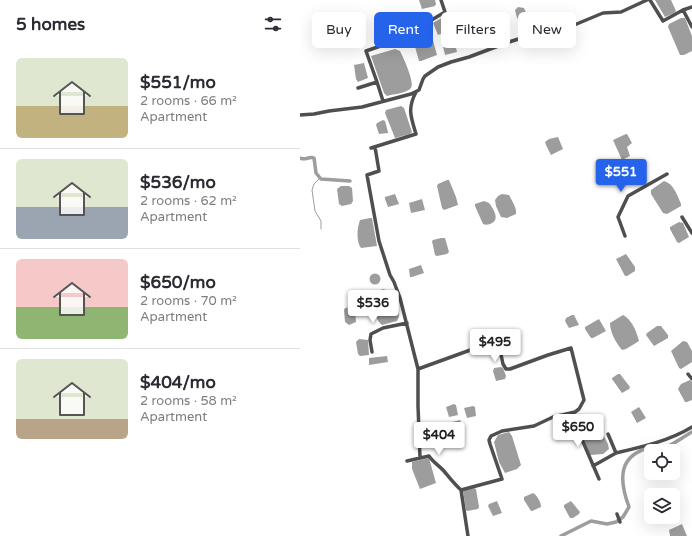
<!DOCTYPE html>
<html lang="en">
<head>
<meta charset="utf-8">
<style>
  :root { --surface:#fff; --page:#f7f7f7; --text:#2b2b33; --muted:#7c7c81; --line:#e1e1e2; --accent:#2563eb }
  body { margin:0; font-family:"Varela Round",sans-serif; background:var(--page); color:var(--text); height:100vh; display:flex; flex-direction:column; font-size:15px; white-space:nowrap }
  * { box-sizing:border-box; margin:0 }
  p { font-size:13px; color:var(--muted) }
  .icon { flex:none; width:22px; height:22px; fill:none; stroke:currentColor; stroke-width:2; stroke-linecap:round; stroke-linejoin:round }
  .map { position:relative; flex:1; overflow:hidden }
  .sheet { display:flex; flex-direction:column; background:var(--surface); width:300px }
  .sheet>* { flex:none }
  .hud { position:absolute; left:12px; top:12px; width:320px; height:36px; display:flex; gap:8px }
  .buttons { position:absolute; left:344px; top:444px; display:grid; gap:8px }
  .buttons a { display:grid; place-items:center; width:36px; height:36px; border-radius:6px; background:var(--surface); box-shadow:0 4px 16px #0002; font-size:20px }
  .price { position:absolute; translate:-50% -34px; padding:0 9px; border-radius:4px; background:#fff; color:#222; font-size:13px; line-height:26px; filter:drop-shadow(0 1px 2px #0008) }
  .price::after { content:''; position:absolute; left:50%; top:24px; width:12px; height:9px; margin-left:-6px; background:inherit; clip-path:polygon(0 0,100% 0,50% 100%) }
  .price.on { background:var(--accent); color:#fff }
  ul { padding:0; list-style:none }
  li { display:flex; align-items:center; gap:12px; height:100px; padding:0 16px }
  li+li { border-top:1px solid var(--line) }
  li span { display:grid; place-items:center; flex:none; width:112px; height:80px; border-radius:6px; color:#555 }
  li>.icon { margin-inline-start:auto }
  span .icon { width:48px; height:48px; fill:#fffc; stroke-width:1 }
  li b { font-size:17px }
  h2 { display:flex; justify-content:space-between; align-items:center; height:48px; padding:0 16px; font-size:17px }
  .tag { padding:0 14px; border-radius:6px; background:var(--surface); box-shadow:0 4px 16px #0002; font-size:14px; line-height:36px }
  .tag.on { background:var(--accent); color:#fff }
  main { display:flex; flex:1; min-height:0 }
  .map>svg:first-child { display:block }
  .water { fill:#9d9d9d }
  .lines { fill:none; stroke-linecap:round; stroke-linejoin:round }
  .stream { stroke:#9d9d9d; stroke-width:1 }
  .canal { stroke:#9d9d9d; stroke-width:3.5 }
  .minor { stroke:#4f4f4f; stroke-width:3.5 }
</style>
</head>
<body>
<main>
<section class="sheet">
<h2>5 homes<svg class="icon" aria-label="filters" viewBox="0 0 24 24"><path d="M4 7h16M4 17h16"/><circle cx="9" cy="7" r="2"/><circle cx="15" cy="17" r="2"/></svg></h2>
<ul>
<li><span style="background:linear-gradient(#dfe7d0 60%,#c2b280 0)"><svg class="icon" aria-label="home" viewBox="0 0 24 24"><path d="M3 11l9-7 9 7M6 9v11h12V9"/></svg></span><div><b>$551/mo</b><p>2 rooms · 66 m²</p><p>Apartment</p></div></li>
<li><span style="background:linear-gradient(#dfe7d0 60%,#9aa5b1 0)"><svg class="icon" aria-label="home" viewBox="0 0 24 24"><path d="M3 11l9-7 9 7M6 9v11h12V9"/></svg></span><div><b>$536/mo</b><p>2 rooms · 62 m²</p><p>Apartment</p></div></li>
<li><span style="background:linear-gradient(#f6c9c9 60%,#8fb573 0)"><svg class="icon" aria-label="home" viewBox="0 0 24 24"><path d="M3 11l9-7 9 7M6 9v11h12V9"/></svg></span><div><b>$650/mo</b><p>2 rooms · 70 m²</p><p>Apartment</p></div></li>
<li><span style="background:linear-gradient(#dfe7d0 75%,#b9a48a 0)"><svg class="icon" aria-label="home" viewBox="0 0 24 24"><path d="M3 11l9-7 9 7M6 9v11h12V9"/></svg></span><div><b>$404/mo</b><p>2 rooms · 58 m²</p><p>Apartment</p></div></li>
</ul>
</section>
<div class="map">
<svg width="392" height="536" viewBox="0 0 392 536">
  <rect width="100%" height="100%" fill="#fff"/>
  <path class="water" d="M119,0H135L136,4L135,6L122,9Z
    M355,0H371L376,11L374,13L365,17Z
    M218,7L224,8L227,15L224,19L219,20L217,18L215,10Z
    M197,16L202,36L192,40C188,36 184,26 185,20L191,17Z
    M143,17L148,31L138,35L133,23Z
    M381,18H385L392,36V51L384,55H380L368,27L369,24Z
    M126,29H129L130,30L137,55L121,61H119L112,36Z
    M151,39H154L157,52L145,55L142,42L143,40Z
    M95,49L100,51C103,57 115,82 111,88C107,93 94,94 87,96L84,93L71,56Z
    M64,63L68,78L58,82L56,79L54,65Z
    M101,106L104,108L112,132L110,134L95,138L85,113L86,110Z
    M83,120L85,121L88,132V133L79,134L76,125L77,123Z
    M326,134H327L332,143L327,147L330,156L322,160L313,140Z
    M258,137L263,149L251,155L246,145L245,142L249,139Z
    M147,180H149L156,197L158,205L144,210L142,208L137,186L138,184Z
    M364,181C374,184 377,195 381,204V206L367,214L363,213L351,194V190Z
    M41,186H49L52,188L53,201L51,204L42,206L39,204L37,189Z
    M95,194L99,204L88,207L85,199V197Z
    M202,194L209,195C212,201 217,208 216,214L207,218L201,217L196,206L195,200L198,196Z
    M122,199L125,210L111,213L109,203Z
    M184,201L189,203C193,208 200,219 192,223C189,225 186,225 183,224L175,206V204Z
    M70,218H72L77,246L61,248C56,241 57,228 60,220Z
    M379,222L383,223L389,237L379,243L377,242L370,229V227Z
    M141,238H145L149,252L147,254L137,256L135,255L132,241L133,240Z
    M326,254L335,267V271L327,276H325L316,259Z
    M121,265L124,273L112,277H110L109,269Z
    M69.5 279a5.5 5.5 0 1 1 11 0a5.5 5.5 0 1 1-11 0Z
    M83,289L89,291C94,299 103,312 97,321L82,325C74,319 73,306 71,297L74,293Z
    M52,307L55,311L56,322L49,325L45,322L44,310L45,308Z
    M272,315H274L279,325L269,328L265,321L266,318Z
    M323,315C332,319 337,333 339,341L326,349L322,350C316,343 310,332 310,323Z
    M299,319L306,331L293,338H291L285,329V327Z
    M357,326H361L368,335V338L354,346L346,335L347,333Z
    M59,339L68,340L69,355L60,356L58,354L56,342Z
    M383,341L387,342L392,351V362L381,369L379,368L371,351Z
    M87,356L88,362L69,365V358Z
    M201,367L203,368L206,376L205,379L196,381L193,371L194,368Z
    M318,374H320L330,387L329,389L322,393L312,379V378Z
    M390,380L392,382V400L387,402H385L378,389L381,384Z
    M154,404L156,405L158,415L149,417L146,407Z
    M173,406L175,407L176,416L167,418L164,408Z
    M339,407L346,418L337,423L331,412Z
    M160,420L164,429L154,431L152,422Z
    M292,420L296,421L308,444L309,449L303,454L290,455L279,428L280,425Z
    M209,432L212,436L221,465L217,469L205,473L199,462L194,442L198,435Z
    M129,458L136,483L120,489L112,469V462Z
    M174,488L176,489L179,507L178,509L167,511L166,510L163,491Z
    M233,493C237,495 241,502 241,507L232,511H231L224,500V497Z
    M197,501L202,513L193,516L188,506L189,504Z
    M271,501L280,512L279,514L273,518H270L264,507V505Z
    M382,524L387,536H370L369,530Z"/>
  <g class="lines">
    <path class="stream" d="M20,178L14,184L12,190L15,211L21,221V229"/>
    <path class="canal" d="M0,158C5,161 9,156 14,158L16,173L21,179L50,181
      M261,536L291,521L307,524L316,522L323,517L329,507C319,480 317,454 353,447C358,446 363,447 368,446C374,444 386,435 392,432"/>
    <path class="minor" d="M350,0L363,21L383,10L392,27
      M383,10L392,7
      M77,82L66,51L98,40L145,12L141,0
      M58,88L77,82L83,101
      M0,115L14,114L29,111L62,107L111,94L119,90L123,79L125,76L138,67L151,62L169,57L209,42L234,34L267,28L303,13L321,12L347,0
      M75,147L79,171L67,175L79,241L90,275L94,282L100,298L118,369V406L120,458
      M71,148L116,134C111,117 107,109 116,92
      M382,217L392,233
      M325,236L318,217L328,196L367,174
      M72,352L70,340L71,334L83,328L107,323
      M118,369L198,340L203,364L206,369H210L248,355L271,348L284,400L279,409L275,412L253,417L234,426L202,431L191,436L189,440L190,444L202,479L161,490L168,536
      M388,374L392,379
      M271,414L299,479
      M308,434L316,453C342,447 369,441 392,427
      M107,461L129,456C133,462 138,465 143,470C149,477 154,484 161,490
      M293,466L316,453
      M317,514L320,522"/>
  </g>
</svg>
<div class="buttons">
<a><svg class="icon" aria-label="locate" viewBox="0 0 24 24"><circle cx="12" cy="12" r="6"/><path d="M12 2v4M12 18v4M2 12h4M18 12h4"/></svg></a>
<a><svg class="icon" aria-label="layers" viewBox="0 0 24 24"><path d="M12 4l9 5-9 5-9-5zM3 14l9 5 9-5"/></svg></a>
</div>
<b class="price on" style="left:321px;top:193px">$551</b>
<b class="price" style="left:73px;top:324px">$536</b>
<b class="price" style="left:195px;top:363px">$495</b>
<b class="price" style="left:278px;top:448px">$650</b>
<b class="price" style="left:139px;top:456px">$404</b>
<div class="hud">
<a class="tag">Buy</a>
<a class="tag on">Rent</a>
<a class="tag">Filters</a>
<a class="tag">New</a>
</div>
</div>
</main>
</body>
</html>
